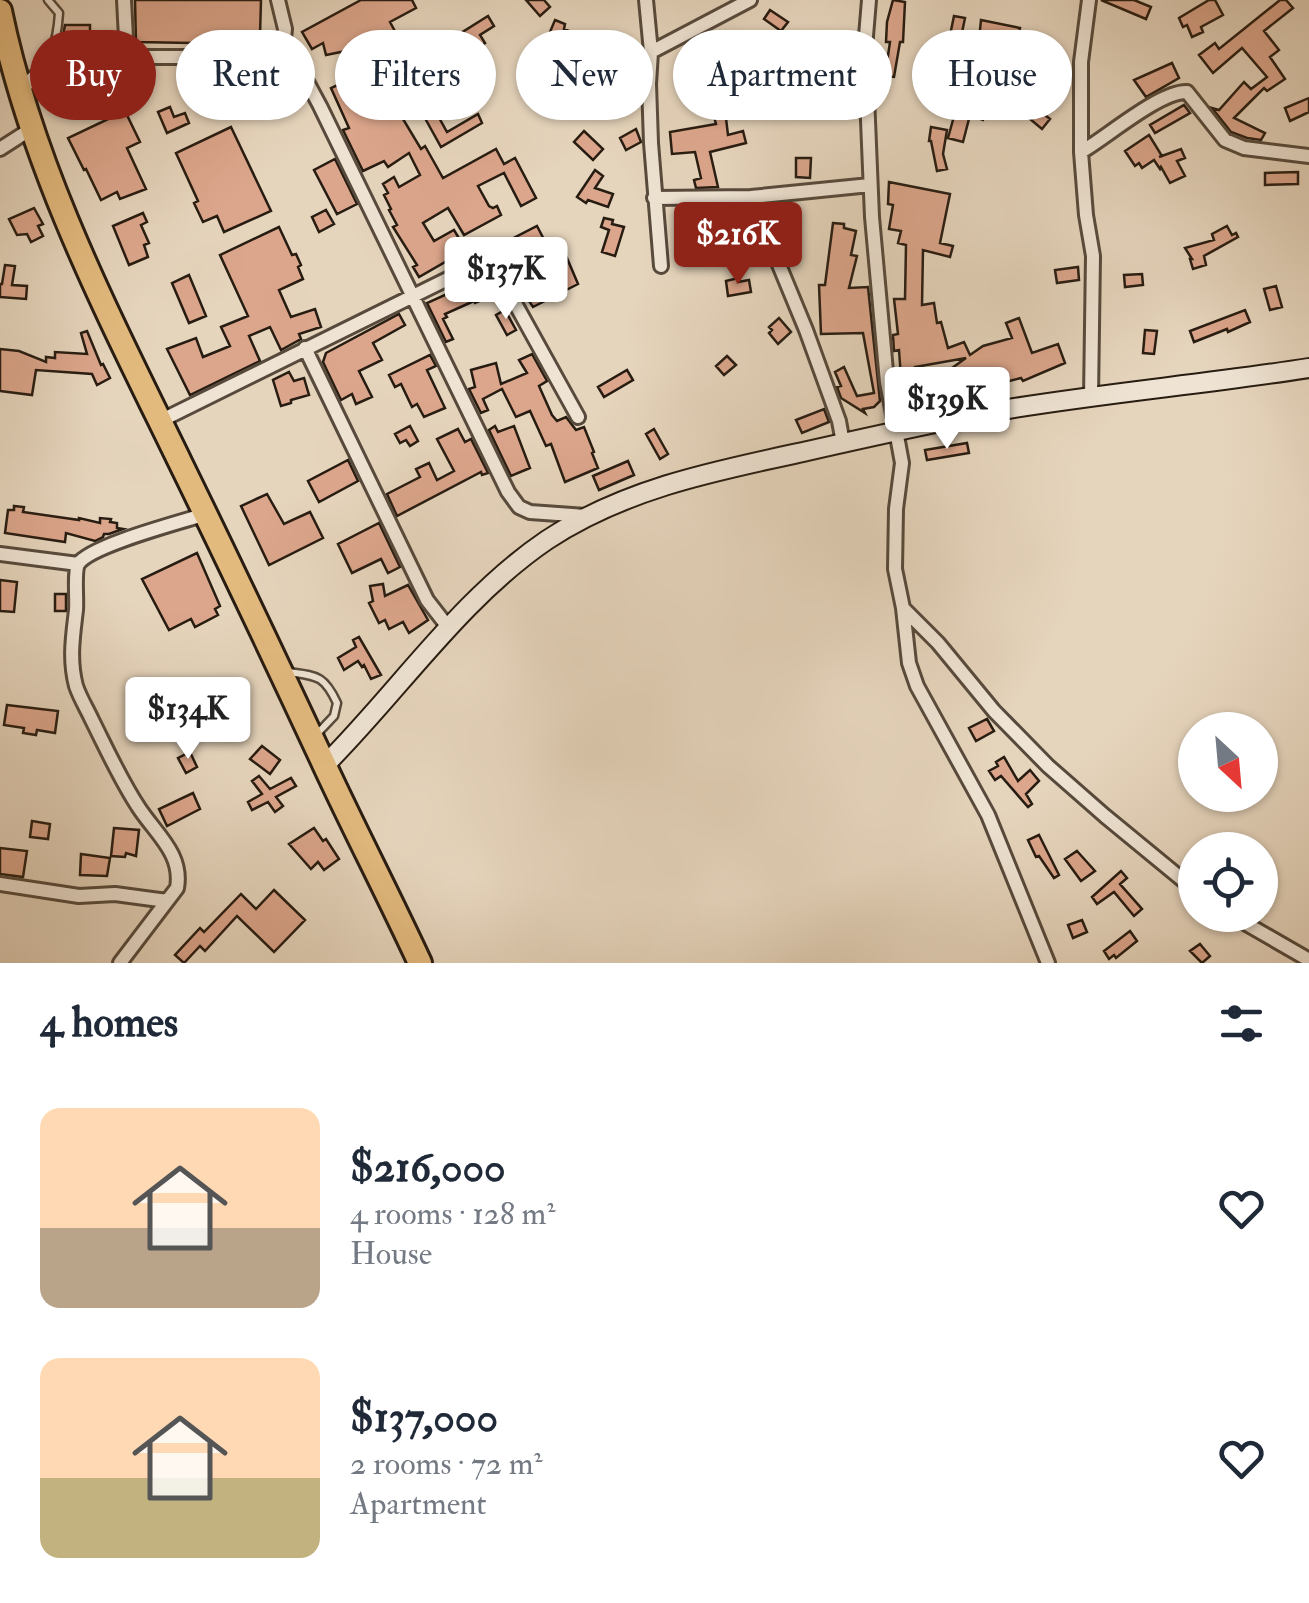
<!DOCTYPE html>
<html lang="en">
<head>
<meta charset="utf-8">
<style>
  :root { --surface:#fff; --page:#f2f2f3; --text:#1f2937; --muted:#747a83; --accent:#8f2418 }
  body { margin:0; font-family:"IM FELL Double Pica",serif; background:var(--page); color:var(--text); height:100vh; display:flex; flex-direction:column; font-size:38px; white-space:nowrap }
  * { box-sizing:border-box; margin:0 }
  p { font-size:32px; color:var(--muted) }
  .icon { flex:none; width:55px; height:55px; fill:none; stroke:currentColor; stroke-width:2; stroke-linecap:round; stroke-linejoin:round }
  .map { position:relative; height:963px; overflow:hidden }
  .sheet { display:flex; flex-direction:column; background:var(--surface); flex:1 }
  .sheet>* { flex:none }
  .banner { position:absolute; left:30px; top:30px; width:1250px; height:90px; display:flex; gap:20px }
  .needle { width:65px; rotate:154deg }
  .fabs { position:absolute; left:1178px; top:712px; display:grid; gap:20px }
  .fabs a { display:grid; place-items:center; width:100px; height:100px; border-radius:50%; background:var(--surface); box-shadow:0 2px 8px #0004; font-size:50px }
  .price { position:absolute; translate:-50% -85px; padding:0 22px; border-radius:10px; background:#fff; color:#222; font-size:32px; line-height:65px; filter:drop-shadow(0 2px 5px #0008) }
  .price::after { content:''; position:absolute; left:50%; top:60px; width:30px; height:22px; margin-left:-15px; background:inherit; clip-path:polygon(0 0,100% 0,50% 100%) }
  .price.active { background:var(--accent); color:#fff }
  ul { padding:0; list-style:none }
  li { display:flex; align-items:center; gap:30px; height:250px; padding:0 40px }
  li span { display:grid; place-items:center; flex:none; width:280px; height:200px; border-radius:20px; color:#555 }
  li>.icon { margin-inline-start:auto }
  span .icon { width:120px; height:120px; fill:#fffc; stroke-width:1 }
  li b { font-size:42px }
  h2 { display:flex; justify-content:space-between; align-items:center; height:120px; padding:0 40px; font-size:42px }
  .pill { padding:0 35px; border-radius:45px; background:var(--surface); box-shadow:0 2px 8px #0004; font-size:35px; line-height:90px }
  .pill.active { background:var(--accent); color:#fff }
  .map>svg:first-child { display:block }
  .building { fill:#dca68c; stroke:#271c11; stroke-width:2.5 }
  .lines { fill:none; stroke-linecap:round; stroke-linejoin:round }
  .lane-casing { stroke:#574a3c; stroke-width:11 }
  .street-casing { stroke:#574a3c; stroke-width:18 }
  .secondary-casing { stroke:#271c11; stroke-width:22 }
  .highway-casing { stroke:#271c11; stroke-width:28 }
  .lane { stroke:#efe4d4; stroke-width:6 }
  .street { stroke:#efe4d4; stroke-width:12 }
  .secondary { stroke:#efe4d4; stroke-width:18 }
  .highway { stroke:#e3ba7e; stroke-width:22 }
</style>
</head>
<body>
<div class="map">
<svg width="1309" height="963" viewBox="0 0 1309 963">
  <rect width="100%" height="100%" fill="#e6d5bd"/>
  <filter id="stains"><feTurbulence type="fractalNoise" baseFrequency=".002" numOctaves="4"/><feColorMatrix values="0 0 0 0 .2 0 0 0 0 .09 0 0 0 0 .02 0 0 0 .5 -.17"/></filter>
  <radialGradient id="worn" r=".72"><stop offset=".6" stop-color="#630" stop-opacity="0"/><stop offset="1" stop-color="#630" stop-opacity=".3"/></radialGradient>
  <path class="building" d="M135,0H261L260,35L257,34V44H251L136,42Z
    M361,0H412L416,8L390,22L403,46L414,41L421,56L434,49L455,93L465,88L469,97L437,114L447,132L478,114L482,123L441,147L421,111L403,119L421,149L425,146L443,178L496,149L504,164L515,158L536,198L521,206L504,173L478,186L489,206L493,208L497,206L501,215L464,235L448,208L423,223L434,241L454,230L466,250L419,277L413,267L417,265L393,227L397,225L389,210L391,209L384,195L388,193L383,184L394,177L399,187L420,175L409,153L388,167L384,161L363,171L343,130L349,128L331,88L355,77L361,91L380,81L371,63L357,71L346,51L326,55L323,43L312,49L302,32Z
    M526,0H544L550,7L540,16Z
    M893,0L905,2L903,42H900L894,77L885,76L890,42H886L887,22Z
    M1101,0H1134L1151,7L1146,19Z
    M1209,0H1215L1223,15L1201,27L1203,32L1192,37L1187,25L1183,27L1179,18Z
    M1280,0H1286L1293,8L1264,31L1279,50L1270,57L1285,79L1267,91L1264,88L1234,118L1265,133L1261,140L1247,138L1231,132L1212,108L1219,110L1244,82L1251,89L1267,77L1242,48L1213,73L1199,55L1215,43L1219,49Z
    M770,10L788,22L781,31L764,19Z
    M488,16L494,26L480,35L485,43L480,46L484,51L475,56L461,33Z
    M954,16L965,18L959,47L948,45Z
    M555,20L565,24L564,29L576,34L570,49L547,39Z
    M981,20L1020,28L1018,37L1006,35L1005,53L978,50Z
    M65,25H90V41H62Z
    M723,39L729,50L713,58L707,47Z
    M816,41L827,49L815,65L808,59L769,87L758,71L793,47L798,55L806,44L811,48Z
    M607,49L619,50L618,59L635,60L634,73L605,71Z
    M545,60L559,66L552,81L538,75Z
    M1172,63L1179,78L1146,97L1134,80Z
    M274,72L275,83L265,84L267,92L240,93L230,74Z
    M728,74L732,88L722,91L727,109L725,110L728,135L743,131L746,143L710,152L718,187L696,188L694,180L701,178L695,152L672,154L670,132L716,124L704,81Z
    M54,89H101L129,93V95L92,102L94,109L68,114L65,100H47Z
    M951,89L990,105L983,120L970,115L963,142L948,138L956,109L945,104Z
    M1309,98V112L1290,121L1285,108Z
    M1025,99L1050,119L1042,129L1018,109Z
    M1184,105L1190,113L1155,133L1150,125Z
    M170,107L174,117L185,113L189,123L167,133L158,112Z
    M125,111L140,142L127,148L146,189L120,199L117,192L101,200L86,169L84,170L68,138Z
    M231,127L271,211L224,232L217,216L203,222L194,203L198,201L176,153Z
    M931,127L947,130L943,154L947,169L937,171L931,141H929Z
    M636,129L641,142L626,150L620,138Z
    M584,131L603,149L593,160L574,142Z
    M1149,135L1162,156L1159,157L1181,149L1185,158L1177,161L1185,176L1170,183L1161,167L1160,169L1154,160L1142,168L1139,163L1135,166L1125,151Z
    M796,158H811L810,178L796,177Z
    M335,159L357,204L337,214L314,170Z
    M595,170L603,176L595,188L613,194L608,207L588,200L586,203L577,197Z
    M1298,172V184L1265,185V173Z
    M889,182L950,194L940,243L953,246L950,257L923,250L922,305L934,303L937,323L941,322L948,348L964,342L970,355L983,346L1012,338L1006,323L1019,318L1032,353L1058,344L1065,363L1023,381L1021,378L979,389L919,401L917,393L966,358L915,367L918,389L902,391L899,350L894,351L893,335L898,334L894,299H905L906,245L898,243L901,231L889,229L893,205L888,204Z
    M791,207L793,230L783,231L781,208Z
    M34,208L43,224L38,226L43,236L31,242L27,234L17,235L9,219Z
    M326,210L334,224L319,232L312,217Z
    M143,213L147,222L141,225L149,243L144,245L148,257L129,265L113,226Z
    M738,214L749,227L738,237L727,224Z
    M604,218L613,220L612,224L624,227L615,256L602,252L609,230L601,227Z
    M833,223L844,224V228L856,231L851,255L857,256L849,288L868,287L880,401L874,407L863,409L865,413L841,398L837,387L841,386L835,372L844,367L857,396L874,393L863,333L821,334L819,285H825Z
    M537,226L550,251L561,244L578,284L533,307L494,248Z
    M1227,226L1232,235L1236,233L1238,237L1204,256L1206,265L1193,269L1190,259H1192L1185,248L1214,240L1212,234Z
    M279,227L292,255L296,254L301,265L298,267L303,279L279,290L291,317L315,309L321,327L299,334L301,339L281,350L270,327L249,336L260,361L190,395L167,349L196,338L203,357L230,346L221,327L248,316L220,255Z
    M5,265L15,266L12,285L27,286L26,299L0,297V284H2Z
    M1078,267L1079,280L1057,283L1055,270Z
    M1142,274L1143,285L1125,287L1124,275Z
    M189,275L206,316L189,323L172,283Z
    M738,278V282L749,280L751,292L728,296L726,281Z
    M480,279L489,297L475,303L474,301L445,314L447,317L443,319L453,339L446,342L427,303Z
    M1276,286L1282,307L1270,310L1264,289Z
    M505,310L516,330L507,335L496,315Z
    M1245,310L1250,322L1228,332L1227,329L1194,342L1190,331Z
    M399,314L405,325L373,343L382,360L359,371L372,397L356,404L352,394L341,400L323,362L326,353Z
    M779,318L791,332L778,344L769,333L772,330L769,327Z
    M1145,330L1157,331L1154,354L1143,353Z
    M87,331L101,365L103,364L110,378L97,385L92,374L36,370L32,395L0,391V349L19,351L46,362V357L55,358V352L87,354L81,333Z
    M532,354L547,381L539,386L552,415L557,421L566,417L576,430L584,427L594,452L592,453L598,468L565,482L551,444L546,446L530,411L516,417L502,389L483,399L488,410L481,413L469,389L475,387L471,370L496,363L501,384L527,373L519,360Z
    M430,355L436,366L427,370L445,408L424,417L417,404L412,407L401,384L395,387L389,375Z
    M727,356L736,365L724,375L716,366Z
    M627,370L633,380L604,397L598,387Z
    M289,372L294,381L304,378L309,395L291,400V403L281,406L273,380Z
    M824,409L829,422L802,433L796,420Z
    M410,426L418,441L410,446L406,440L400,443L395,434Z
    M495,426L498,432L514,426L530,468L511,476L489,430Z
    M458,429L465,442L471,439L488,473L482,475L481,472L397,516L387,494L420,477L416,469L429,463L437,480L454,471L437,439Z
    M654,429L668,454L660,459L646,434Z
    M967,443L969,453L927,460L925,450Z
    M348,460L358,481L319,502L308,481Z
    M628,461L634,475L599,490L593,476Z
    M267,494L284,524L310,512L323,538L269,565L241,506Z
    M14,506L24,507L23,512L79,520V518L100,523V518L111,519L110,522L117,523V528L123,529L109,534H104L103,537L95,541L66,533L65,542L5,533L8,510H14Z
    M379,523L400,567L388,573L381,559L352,573L338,544Z
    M197,553L220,606L215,609L218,615L195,627L191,619L169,630L142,579Z
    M0,580L17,582L14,612L0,611Z
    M383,584L385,596L408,585L428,620L409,633L403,622L389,629L385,620L379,623L369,603L373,601L370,586Z
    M55,594H66V611H55Z
    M359,637L381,675L371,679L364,665L362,667L358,661L344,670L338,658L356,647L353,640Z
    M220,703L229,721L217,728L208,710Z
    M7,705L58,711L55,733L37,730L36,735L23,733L24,728L4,725Z
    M987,719L994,731L976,741L969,728Z
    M262,746L280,760L270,774L250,759Z
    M190,752L197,767L186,773L178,758Z
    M1004,757L1018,781L1030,770L1039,781L1026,794L1032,804L1028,807L1001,776L995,780L989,771L998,766L996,762Z
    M259,776L270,789L291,778L296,786L276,797L283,806L275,812L268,802L252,810L248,802L262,794L252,781Z
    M193,793L200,809L167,826L159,809Z
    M32,821L50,824L48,839L30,837Z
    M114,828L139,830L136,856L126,853L125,857L111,856Z
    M314,828L323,841L326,839L339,859L324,870L318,862L311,869L289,844Z
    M1039,835L1059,875L1054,878L1039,856L1036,857L1028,840Z
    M0,848L27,851L23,877L0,874Z
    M1077,851L1095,871L1081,881L1065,859Z
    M81,854L110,858L107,876L80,875Z
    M1121,871L1127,878L1120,884L1142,909L1134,916L1114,892L1097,904L1092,897Z
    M274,890L305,920L274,952L237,916L205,951L200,946L184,963L175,955L200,928L204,932L241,894L256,909Z
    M1082,920L1087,932L1073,938L1068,925Z
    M1130,931L1137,941L1116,958L1114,955L1109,959L1104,951Z
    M1200,944L1210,956L1202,963L1190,951Z"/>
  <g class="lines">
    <defs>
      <path id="lane" d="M27,79C52,59 57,44 59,13L48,0
        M288,672C317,676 324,675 337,703L334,716L316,735"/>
      <path id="street" d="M124,0L127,57
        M646,0L651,52L649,84L651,143L661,266
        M869,0L865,48L872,217L887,382L902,463L896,509L895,569L903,608L909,663L917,686L988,815L1048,963
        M1089,0L1081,62V152L1086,215L1093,256L1091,397
        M284,39L320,106L508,492L519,507L530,512L586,516
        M651,52L750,0
        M18,86L65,73L107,67L127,57H236L261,53L277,47L284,39L285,29L278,0
        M0,149L31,129
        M1081,152C1107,137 1160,91 1187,92L1225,140L1244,148L1309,156
        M751,197L806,330L839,421L843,443
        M654,198L751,197L870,185
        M305,348L427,600L448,627
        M160,421L490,258L578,417
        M0,554L78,564
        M903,608L938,643L994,711L1048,766L1105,816L1195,890
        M0,884L79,896L115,894L167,901
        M1231,915L1309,960
        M120,963L177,888C183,854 156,834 139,808C121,781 107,750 92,720C87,709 80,698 76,686C69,659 73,636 76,610C77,600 74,572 78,564C91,545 181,522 206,514"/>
      <path id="secondary" d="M325,765C399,691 460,599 547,540C624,489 714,471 803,452C869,437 935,422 1002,410C1104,393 1207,384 1309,368"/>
      <path id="highway" d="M0,11C33,171 109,316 180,462C229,562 277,663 324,764C355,831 389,896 420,963"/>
    </defs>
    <use href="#lane" class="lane-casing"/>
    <use href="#street" class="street-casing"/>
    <use href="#secondary" class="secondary-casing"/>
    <use href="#highway" class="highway-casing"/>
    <use href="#lane" class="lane"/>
    <use href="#street" class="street"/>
    <use href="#secondary" class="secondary"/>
    <use href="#highway" class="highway"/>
  </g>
  <rect width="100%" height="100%" filter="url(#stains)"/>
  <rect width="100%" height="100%" fill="url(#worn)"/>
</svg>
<div class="fabs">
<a><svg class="needle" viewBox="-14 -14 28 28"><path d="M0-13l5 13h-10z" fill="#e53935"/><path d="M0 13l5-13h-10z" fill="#747a83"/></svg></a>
<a><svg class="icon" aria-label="locate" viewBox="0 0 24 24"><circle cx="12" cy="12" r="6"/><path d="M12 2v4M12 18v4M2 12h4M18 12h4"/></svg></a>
</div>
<b class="price active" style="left:738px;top:287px">$216K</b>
<b class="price" style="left:506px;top:322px">$137K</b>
<b class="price" style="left:947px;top:452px">$139K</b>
<b class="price" style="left:188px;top:762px">$134K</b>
<div class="banner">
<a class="pill active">Buy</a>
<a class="pill">Rent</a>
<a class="pill">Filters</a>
<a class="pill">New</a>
<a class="pill">Apartment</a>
<a class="pill">House</a>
</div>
</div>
<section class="sheet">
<h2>4 homes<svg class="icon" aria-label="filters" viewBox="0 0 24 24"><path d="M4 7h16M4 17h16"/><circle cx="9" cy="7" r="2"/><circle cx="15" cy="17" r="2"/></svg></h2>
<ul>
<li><span style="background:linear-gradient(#ffd9b3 60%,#b9a48a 0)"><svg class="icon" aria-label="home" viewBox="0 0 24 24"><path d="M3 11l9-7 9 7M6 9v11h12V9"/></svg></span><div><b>$216,000</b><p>4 rooms · 128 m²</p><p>House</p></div><svg class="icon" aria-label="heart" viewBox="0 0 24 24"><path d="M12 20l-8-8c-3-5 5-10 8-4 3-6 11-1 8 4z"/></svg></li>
<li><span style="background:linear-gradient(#ffd9b3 60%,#c2b280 0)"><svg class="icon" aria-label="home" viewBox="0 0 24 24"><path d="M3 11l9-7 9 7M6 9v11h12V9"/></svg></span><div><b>$137,000</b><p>2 rooms · 72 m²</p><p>Apartment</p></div><svg class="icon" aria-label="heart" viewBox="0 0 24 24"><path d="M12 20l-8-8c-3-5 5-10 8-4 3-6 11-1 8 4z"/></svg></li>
</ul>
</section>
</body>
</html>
